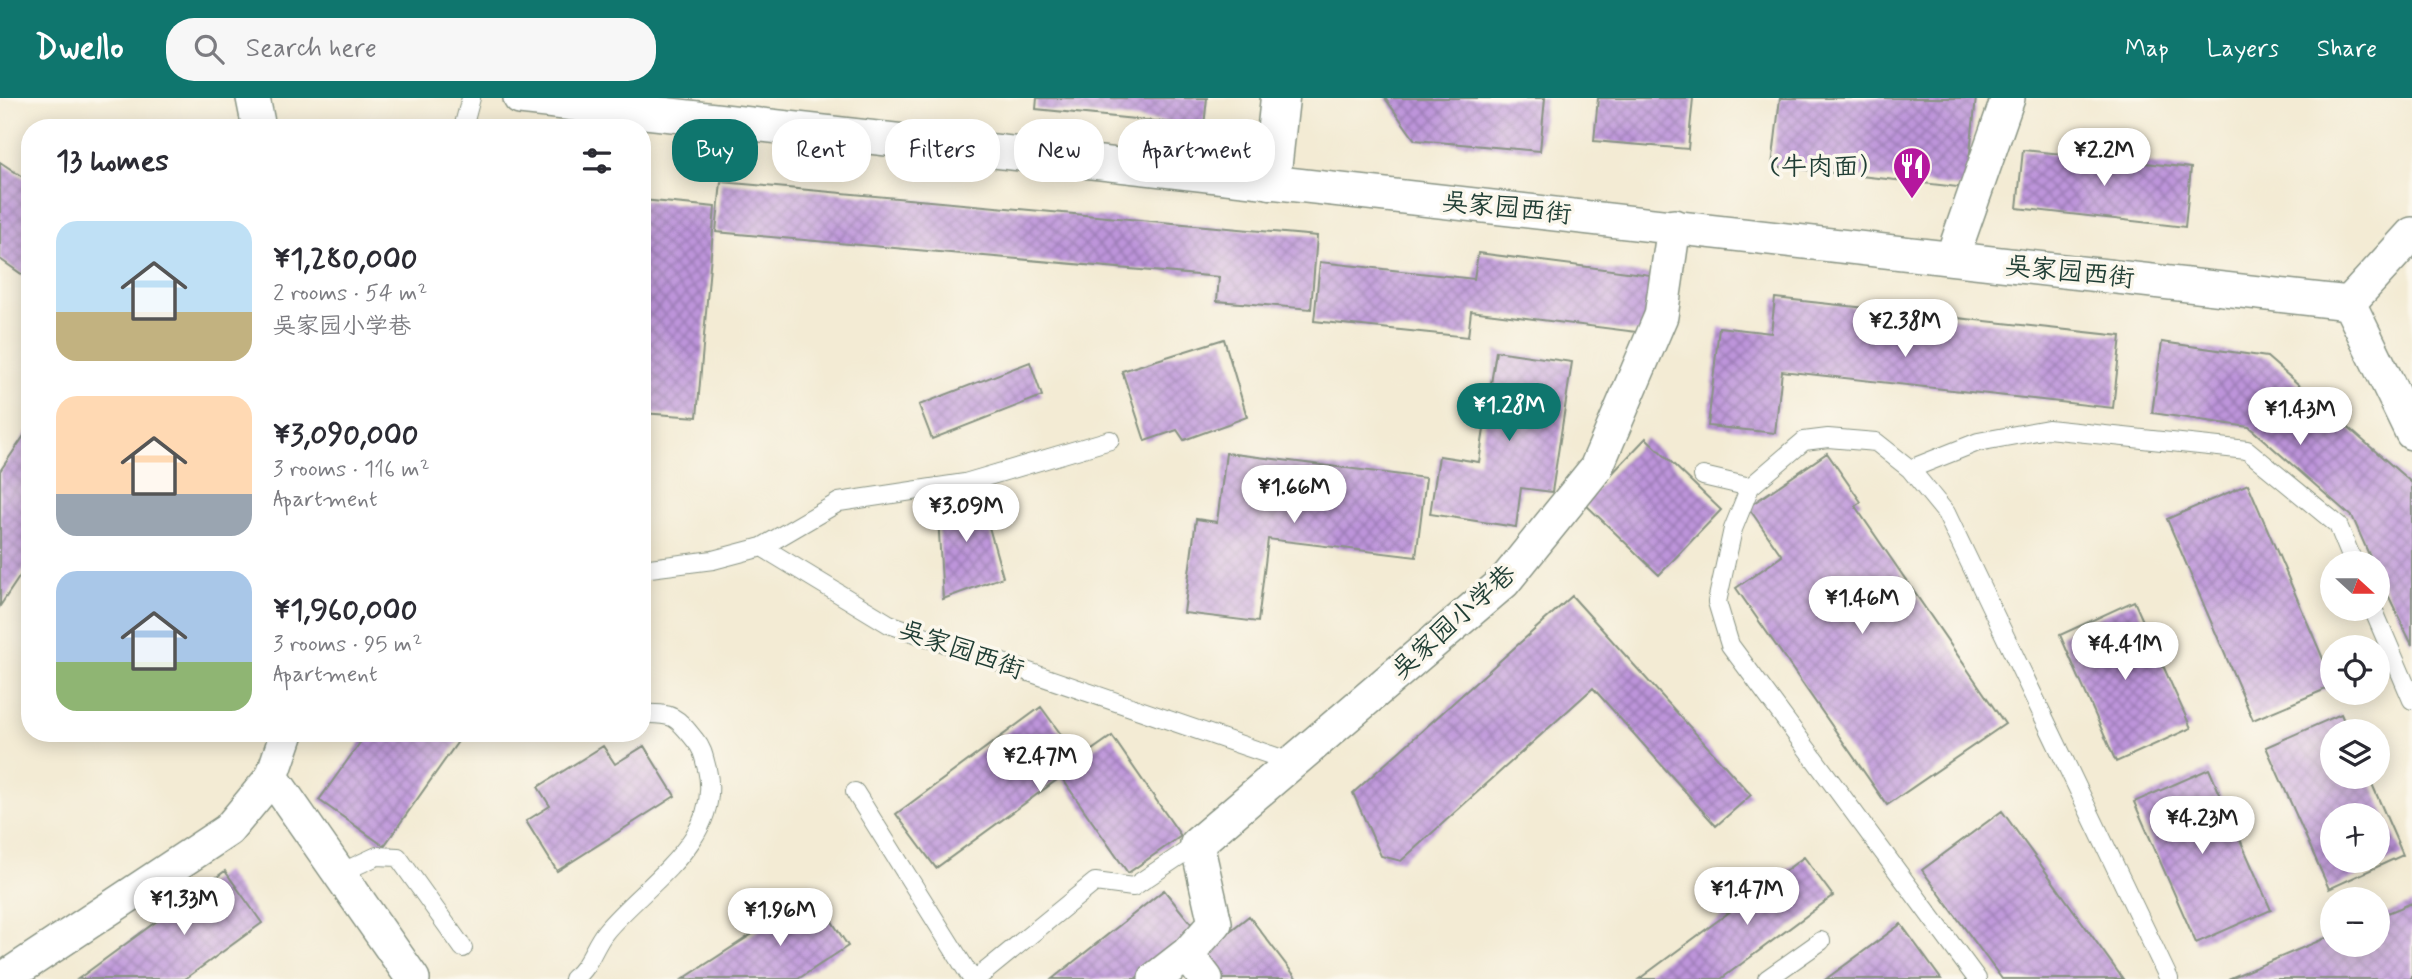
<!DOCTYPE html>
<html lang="en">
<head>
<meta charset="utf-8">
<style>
  :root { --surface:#fff; --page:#f7f7f7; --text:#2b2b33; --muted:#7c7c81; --accent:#0f766e }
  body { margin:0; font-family:Mynerve,"LXGW WenKai TC",sans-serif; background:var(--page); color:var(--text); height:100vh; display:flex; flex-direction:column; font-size:26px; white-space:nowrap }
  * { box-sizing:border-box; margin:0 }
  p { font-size:23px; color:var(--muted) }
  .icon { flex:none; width:38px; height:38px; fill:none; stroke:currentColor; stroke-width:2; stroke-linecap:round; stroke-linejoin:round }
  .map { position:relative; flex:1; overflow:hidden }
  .side { position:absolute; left:21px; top:21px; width:630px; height:623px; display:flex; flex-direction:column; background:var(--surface); border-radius:28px; box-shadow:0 4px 18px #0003 }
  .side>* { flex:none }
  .banner { position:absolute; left:672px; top:21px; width:665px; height:63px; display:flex; gap:14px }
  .needle { width:46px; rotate:111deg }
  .controls { position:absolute; left:2320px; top:453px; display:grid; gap:14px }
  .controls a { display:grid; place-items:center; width:70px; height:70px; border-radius:50%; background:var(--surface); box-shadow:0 4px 18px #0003; font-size:35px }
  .price { position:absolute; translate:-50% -60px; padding:0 16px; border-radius:24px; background:#fff; color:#222; font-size:23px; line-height:46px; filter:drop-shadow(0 2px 4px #0008) }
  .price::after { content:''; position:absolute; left:50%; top:42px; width:21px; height:16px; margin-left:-10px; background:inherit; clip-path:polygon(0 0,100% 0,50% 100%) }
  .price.active { background:var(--accent); color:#fff }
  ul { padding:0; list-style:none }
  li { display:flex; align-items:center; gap:21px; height:175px; padding:0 35px }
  li span { display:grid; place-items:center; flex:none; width:196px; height:140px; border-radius:21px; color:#555 }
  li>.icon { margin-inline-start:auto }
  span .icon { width:84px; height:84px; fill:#fffc; stroke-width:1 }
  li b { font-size:30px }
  h2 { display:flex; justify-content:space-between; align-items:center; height:84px; padding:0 35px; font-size:30px }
  .tag { padding:0 24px; border-radius:28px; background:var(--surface); box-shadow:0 4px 18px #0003; font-size:24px; line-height:63px }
  .tag.active { background:var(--accent); color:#fff }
  header { display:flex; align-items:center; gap:42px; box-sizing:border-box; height:98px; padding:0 35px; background:var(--accent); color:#fff }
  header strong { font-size:33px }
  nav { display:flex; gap:38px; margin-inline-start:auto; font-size:24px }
  .search { width:490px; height:63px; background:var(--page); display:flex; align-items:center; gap:18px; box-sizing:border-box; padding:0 24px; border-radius:28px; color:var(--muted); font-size:26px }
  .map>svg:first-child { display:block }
  .building { fill:url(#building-cross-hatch); fill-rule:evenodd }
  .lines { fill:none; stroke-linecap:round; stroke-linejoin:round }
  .lane-casing { stroke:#899484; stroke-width:20 }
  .street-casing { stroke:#899484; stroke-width:36 }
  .secondary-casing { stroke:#899484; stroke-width:41 }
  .lane { stroke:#fff; stroke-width:18 }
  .street { stroke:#fff; stroke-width:33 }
  .secondary { stroke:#fff; stroke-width:38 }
  .labels { text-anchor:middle; stroke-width:7; stroke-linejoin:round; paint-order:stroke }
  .poi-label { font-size:26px; fill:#1f3d34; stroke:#fbf7ec; text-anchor:end }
  .street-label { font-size:26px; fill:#1f3d34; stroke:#fbf7ec }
</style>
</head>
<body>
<header>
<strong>Dwello</strong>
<div class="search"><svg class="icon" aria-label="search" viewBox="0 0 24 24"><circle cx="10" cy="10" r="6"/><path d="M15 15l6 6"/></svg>Search here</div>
<nav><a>Map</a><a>Layers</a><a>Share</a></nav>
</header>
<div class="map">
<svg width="2412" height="881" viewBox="0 0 2412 881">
  <defs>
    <pattern id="building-cross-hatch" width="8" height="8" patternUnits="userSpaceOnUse" patternTransform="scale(1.75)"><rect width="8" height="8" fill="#bd94da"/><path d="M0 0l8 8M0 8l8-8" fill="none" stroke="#997ab2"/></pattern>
  </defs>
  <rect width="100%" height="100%" fill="#fbf7ec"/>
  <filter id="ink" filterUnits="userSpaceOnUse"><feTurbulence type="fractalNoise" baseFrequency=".0143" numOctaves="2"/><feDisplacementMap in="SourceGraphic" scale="14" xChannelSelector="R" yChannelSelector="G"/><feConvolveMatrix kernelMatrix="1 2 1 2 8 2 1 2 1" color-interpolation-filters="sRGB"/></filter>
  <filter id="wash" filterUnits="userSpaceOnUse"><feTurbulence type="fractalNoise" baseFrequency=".00686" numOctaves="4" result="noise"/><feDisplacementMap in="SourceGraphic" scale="28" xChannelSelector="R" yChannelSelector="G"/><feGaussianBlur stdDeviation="1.57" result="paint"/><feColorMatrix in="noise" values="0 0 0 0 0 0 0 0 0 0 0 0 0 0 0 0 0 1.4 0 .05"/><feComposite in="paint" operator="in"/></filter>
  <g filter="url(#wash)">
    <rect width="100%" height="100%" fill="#f3ebd4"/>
    <g id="blocks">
      <path class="building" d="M1037,0H1207L1204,28L1036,11Z
        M1385,0H1545L1540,53L1415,42Z
        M1598,0H1693L1688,51L1594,43Z
        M1780,0H1976L1966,90L1772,68Z
        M2023,52L2191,70L2185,129L2017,110Z
        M0,64L30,84V182L0,161Z
        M721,84L1317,138L1311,211L1217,203L1219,179L716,134Z
        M642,102L715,109L697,319L642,315Z
        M1478,155L1651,177L1644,235L1471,213L1468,239L1314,223L1320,164L1474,181Z
        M1775,200L2121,238L2113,310L1782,273L1775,335L1708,328L1719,229L1771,235Z
        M1224,241L1247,319L1184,342L1177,332L1145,343L1122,273Z
        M2162,244L2267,259L2412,385V547L2378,476V466H2373L2353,420L2249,329L2152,315Z
        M1496,253L1572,264L1552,394L1521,390L1516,429L1430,416L1439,358L1479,364Z
        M1030,264L1042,298L932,341L919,307Z
        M30,329V463L0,508V373Z
        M1646,340L1721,412L1659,477L1584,405Z
        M1226,355L1426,380L1416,459L1268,441L1258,524L1184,515L1196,421L1217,424Z
        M1827,355L1861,404L1855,408L2005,626L1887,707L1736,490L1782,458L1748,409Z
        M2248,386L2333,584V588L2253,622L2167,421Z
        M978,390L1003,479L943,501L937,402Z
        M1572,498L1751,697L1716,728L1593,590L1401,763L1381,758L1353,695Z
        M2134,503L2191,630L2116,664L2060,537Z
        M1041,609L1079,661L1112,638L1181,738L1128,775L1061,679L936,770L896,716Z
        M2341,616L2349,634H2333V679H2369L2403,757L2329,791L2266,649ZM2333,718H2378V763H2333Z
        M367,635H464L384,748L319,702Z
        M603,648L615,666L644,648L675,698L557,773L526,723L550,708L538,689Z
        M2209,671L2271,812L2196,845L2134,704Z
        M2002,713L2123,881H2002L1922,772Z
        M1804,759L1833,798L1721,881H1639Z
        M225,773L262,825L185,881H78Z
        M1164,792L1197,833L1135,881H1052Z
        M814,796L848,848L798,881H683Z
        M2412,805V881H2228L2333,837V847H2378V819Z
        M1249,818L1297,881H1221L1201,856Z
        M1901,826L1941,881H1826Z"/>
    </g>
  </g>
  <g filter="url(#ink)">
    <use href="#blocks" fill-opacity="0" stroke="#899484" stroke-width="2"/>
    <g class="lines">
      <defs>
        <path id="lane" d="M463,30L471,0
          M1910,371L1978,344L2048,331L2247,352L2338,427L2354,466
          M1703,378L1750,389
          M762,449L839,404L965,385L1110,342
          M642,471L713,462L762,449L889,526L1291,664
          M2373,511L2412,602
          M855,694L972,881
          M338,776L377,758L398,759L463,850
          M573,881C590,868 593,849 606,833C644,787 724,741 707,671C704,660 703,651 695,642C676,618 673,615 642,616
          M976,881L1095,784L1133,789L1197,746
          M1767,881L1821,843
          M1977,881L1730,547L1717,504L1733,431L1750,389L1804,343L1828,340L1876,344L1910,371L1946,415L2169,881"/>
        <path id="street" d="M253,0L259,30
          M520,0L2349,205L2412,335
          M1952,160L2008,0
          M2349,205L2412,136
          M272,679L413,881
          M3,881L228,732L272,679L287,635
          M1155,881L1187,856
          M1206,881L1187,856L1215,825L1197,746L1504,484L1596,370L1661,218L1674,128"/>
        <path id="secondary" d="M1271,82L1280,0"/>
      </defs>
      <use href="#lane" class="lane-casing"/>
      <use href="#street" class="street-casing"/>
      <use href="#secondary" class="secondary-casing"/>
      <use href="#lane" class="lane"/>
      <use href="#street" class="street"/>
      <use href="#secondary" class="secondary"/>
    </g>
  </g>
  <defs>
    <symbol id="restaurant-pin" viewBox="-11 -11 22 30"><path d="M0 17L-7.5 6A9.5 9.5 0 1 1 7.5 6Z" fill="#b5179e" stroke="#fbf7ec"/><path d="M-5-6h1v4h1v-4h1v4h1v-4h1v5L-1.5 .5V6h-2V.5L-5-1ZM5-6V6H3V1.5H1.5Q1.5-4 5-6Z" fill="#fff"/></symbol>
  </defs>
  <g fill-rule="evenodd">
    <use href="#restaurant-pin" x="1890" y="46" width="44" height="60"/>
  </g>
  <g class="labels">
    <g class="poi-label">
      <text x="1885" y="77">(牛肉面）</text>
    </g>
    <g class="street-label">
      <text transform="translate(1507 109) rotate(6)" y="9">吴家园西街</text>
      <text transform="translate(2070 173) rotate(6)" y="9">吴家园西街</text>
      <text transform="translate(1453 523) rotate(-42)" y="9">吴家园小学巷</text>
      <text transform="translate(962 551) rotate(19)" y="9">吴家园西街</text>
    </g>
  </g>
</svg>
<div class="controls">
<a><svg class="needle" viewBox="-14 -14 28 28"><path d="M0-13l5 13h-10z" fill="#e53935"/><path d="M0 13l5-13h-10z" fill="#7c7c81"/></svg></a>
<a><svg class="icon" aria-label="locate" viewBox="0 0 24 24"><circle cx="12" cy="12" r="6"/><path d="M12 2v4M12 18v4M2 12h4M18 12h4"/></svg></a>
<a><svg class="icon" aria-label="layers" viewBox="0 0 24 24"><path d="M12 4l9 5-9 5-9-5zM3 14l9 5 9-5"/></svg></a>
<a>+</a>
<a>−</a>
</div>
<b class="price" style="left:2104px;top:90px">¥2.2M</b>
<b class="price" style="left:1905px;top:261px">¥2.38M</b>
<b class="price active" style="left:1509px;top:345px">¥1.28M</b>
<b class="price" style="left:2300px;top:349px">¥1.43M</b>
<b class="price" style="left:1294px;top:427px">¥1.66M</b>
<b class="price" style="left:966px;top:446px">¥3.09M</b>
<b class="price" style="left:1862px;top:538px">¥1.46M</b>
<b class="price" style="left:2125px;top:584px">¥4.41M</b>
<b class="price" style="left:1040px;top:696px">¥2.47M</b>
<b class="price" style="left:2202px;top:758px">¥4.23M</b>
<b class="price" style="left:1747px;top:829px">¥1.47M</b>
<b class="price" style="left:184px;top:839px">¥1.33M</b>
<b class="price" style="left:780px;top:850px">¥1.96M</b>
<div class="banner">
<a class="tag active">Buy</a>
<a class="tag">Rent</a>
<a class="tag">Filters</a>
<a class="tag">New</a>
<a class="tag">Apartment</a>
</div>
<section class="side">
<h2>13 homes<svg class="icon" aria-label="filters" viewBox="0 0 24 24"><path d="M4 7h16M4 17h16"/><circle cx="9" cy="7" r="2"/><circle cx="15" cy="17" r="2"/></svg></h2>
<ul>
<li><span style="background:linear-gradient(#bfe0f5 65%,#c2b280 0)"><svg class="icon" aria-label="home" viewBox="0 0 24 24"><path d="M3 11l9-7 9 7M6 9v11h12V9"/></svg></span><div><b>¥1,280,000</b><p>2 rooms · 54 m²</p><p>吴家园小学巷</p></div></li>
<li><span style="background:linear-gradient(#ffd9b3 70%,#9aa5b1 0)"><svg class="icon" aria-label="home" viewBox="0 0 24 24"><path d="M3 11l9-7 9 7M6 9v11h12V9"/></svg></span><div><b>¥3,090,000</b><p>3 rooms · 116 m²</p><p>Apartment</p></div></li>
<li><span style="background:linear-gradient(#a9c7e8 65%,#8fb573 0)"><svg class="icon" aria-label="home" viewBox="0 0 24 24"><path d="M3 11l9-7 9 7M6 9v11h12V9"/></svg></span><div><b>¥1,960,000</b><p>3 rooms · 95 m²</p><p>Apartment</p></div></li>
</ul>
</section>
</div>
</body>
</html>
